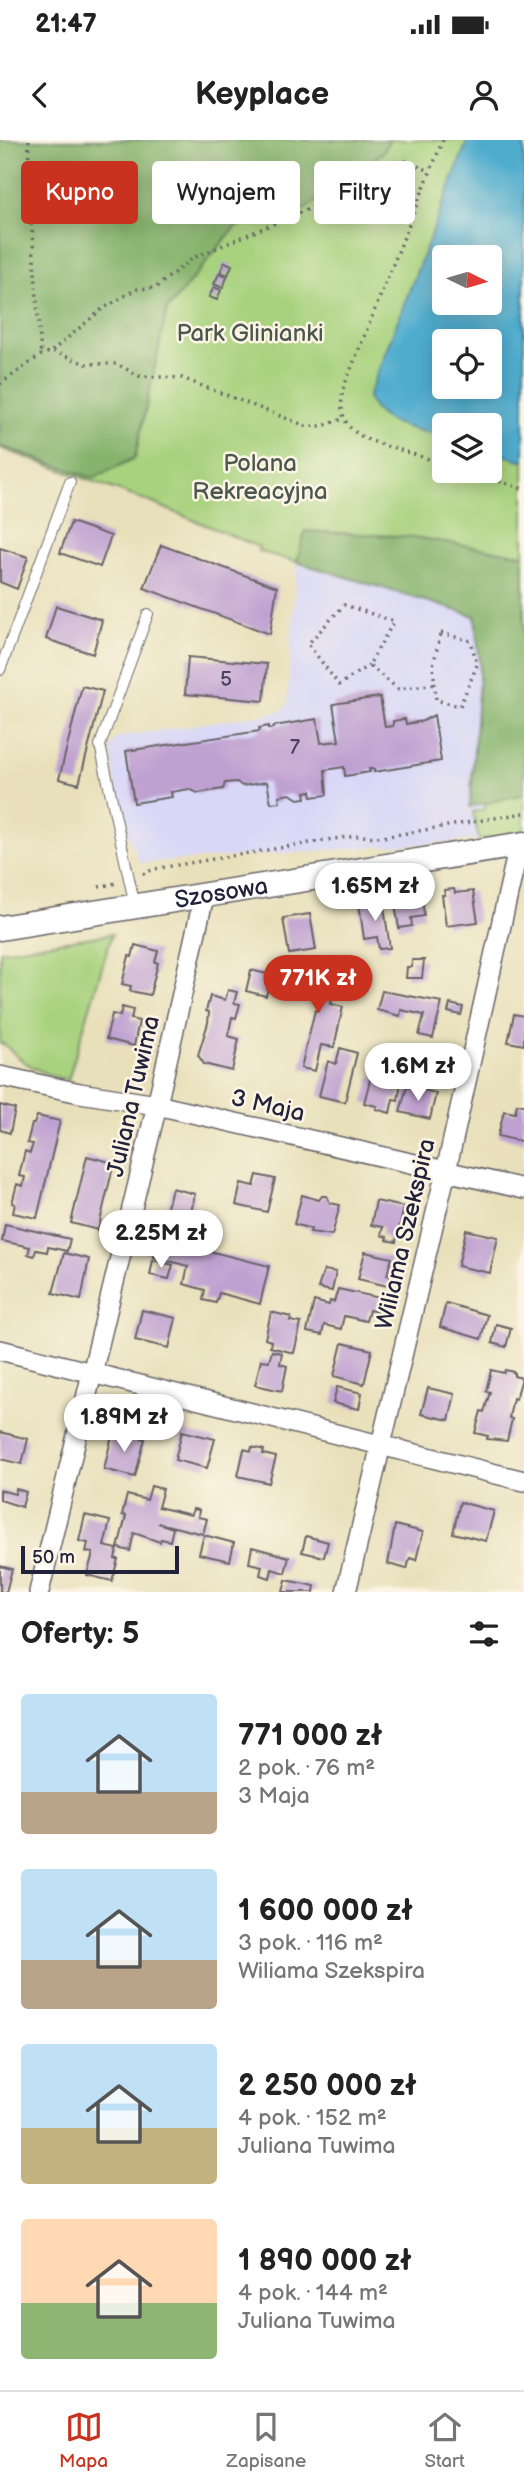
<!DOCTYPE html>
<html lang="pl">
<head>
<meta charset="utf-8">
<style>
  :root { --surface:#fff; --page:#f6f6f6; --text:#222; --muted:#767676; --line:#e0e0e0; --accent:#c8321e }
  body { margin:0; font-family:"Balsamiq Sans",sans-serif; background:var(--page); color:var(--text); height:100vh; display:flex; flex-direction:column; font-size:26px; white-space:nowrap }
  * { box-sizing:border-box; margin:0 }
  p { font-size:23px; color:var(--muted) }
  .icon { flex:none; width:38px; height:38px; fill:none; stroke:currentColor; stroke-width:2; stroke-linecap:round; stroke-linejoin:round }
  .map { position:relative; height:1452px; overflow:hidden }
  .drawer { display:flex; flex-direction:column; background:var(--surface); flex:1 }
  .drawer>* { flex:none }
  .banner { position:absolute; left:21px; top:21px; width:483px; height:63px; display:flex; gap:14px }
  .needle { width:46px; rotate:95deg }
  .controls { position:absolute; left:432px; top:105px; display:grid; gap:14px }
  .controls a { display:grid; place-items:center; width:70px; height:70px; border-radius:7px; background:var(--surface); box-shadow:0 4px 18px #0003; font-size:35px }
  .scale { position:absolute; left:21px; bottom:18px; width:158px; box-sizing:border-box; padding-left:7px; border:4px solid #22223b; border-top:0; font-size:19px; line-height:24px; white-space:nowrap; color:#22223b; -webkit-text-stroke:5px #fcf5e5; paint-order:stroke }
  .price { position:absolute; translate:-50% -60px; padding:0 16px; border-radius:24px; background:#fff; color:#222; font-size:23px; line-height:46px; filter:drop-shadow(0 2px 4px #0008) }
  .price::after { content:''; position:absolute; left:50%; top:42px; width:21px; height:16px; margin-left:-10px; background:inherit; clip-path:polygon(0 0,100% 0,50% 100%) }
  .price.current { background:var(--accent); color:#fff }
  ul { padding:0; list-style:none }
  li { display:flex; align-items:center; gap:21px; height:175px; padding:0 21px }
  li span { display:grid; place-items:center; flex:none; width:196px; height:140px; border-radius:7px; color:#555 }
  li>.icon { margin-inline-start:auto }
  span .icon { width:84px; height:84px; fill:#fffc; stroke-width:1 }
  li b { font-size:30px }
  h2 { display:flex; justify-content:space-between; align-items:center; height:84px; padding:0 21px; font-size:30px }
  .chip { padding:0 24px; border-radius:7px; background:var(--surface); box-shadow:0 4px 18px #0003; font-size:24px; line-height:63px }
  .chip.current { background:var(--accent); color:#fff }
  .status { display:flex; justify-content:space-between; align-items:center; height:49px; padding:0 35px; background:var(--surface); direction:ltr }
  .status svg { height:19px; fill:currentColor }
  header { display:flex; justify-content:space-between; align-items:center; height:91px; padding:0 21px; background:var(--surface); font-size:32px; font-weight:800 }
  .dock { display:flex; justify-content:space-around; align-items:center; height:98px; border-top:2px solid var(--line); background:var(--surface); font-size:19px; color:var(--muted) }
  .dock a { display:grid; justify-items:center; gap:4px }
  .dock .current { color:var(--accent) }
  .map>svg:first-child { display:block }
  .built { fill:#d8d7f8 }
  .green { fill:#a8d27e; stroke:#657a5c; stroke-width:2; fill-rule:evenodd }
  .forest { fill:#86b46d; stroke:#546b54; stroke-width:2 }
  .water { fill:#4faccd; stroke:#386784; stroke-width:2; fill-rule:evenodd }
  .building { fill:#bfa1d1 }
  .lines { fill:none; stroke-linecap:round; stroke-linejoin:round }
  .service-casing { stroke:#676467; stroke-width:12 }
  .minor-casing { stroke:#676467; stroke-width:22 }
  .tertiary-casing { stroke:#676467; stroke-width:27 }
  .path { stroke:#676467; stroke-width:3.5; stroke-dasharray:2 5; stroke-linecap:butt }
  .service { stroke:#fff; stroke-width:10 }
  .minor { stroke:#fff; stroke-width:19 }
  .tertiary { stroke:#fff; stroke-width:24 }
  .labels { text-anchor:middle; stroke-width:5; stroke-linejoin:round; paint-order:stroke }
  .number-label { font-size:21px; fill:#494260 }
  .park-label { font-size:24px; fill:#4a574f; stroke:#fcf5e5 }
  .street-label { font-size:24px; fill:#22223b; stroke:#fcf5e5 }
</style>
</head>
<body>
<div class="status"><b>21:47</b><svg viewBox="0 0 49 12"><path d="M0 12V9h3v3zM5 12V6h3v6zM10 12V3h3v9zM15 12V0h3v12zM26 1h20v11H26zM47 4h2v5h-2z"/></svg></div>
<header><svg class="icon" aria-label="back" viewBox="0 0 24 24"><path d="M15 5l-7 7 7 7"/></svg>Keyplace<svg class="icon" aria-label="person" viewBox="0 0 24 24"><circle cx="12" cy="8" r="4"/><path d="M4 21q1-7 8-7t8 7"/></svg></header>
<div class="map">
<svg width="524" height="1452" viewBox="0 0 524 1452">
  <rect width="100%" height="100%" fill="#fcf5e5"/>
  <filter id="ink" filterUnits="userSpaceOnUse"><feTurbulence type="fractalNoise" baseFrequency=".0143" numOctaves="2"/><feDisplacementMap in="SourceGraphic" scale="14" xChannelSelector="R" yChannelSelector="G"/><feConvolveMatrix kernelMatrix="1 2 1 2 8 2 1 2 1" color-interpolation-filters="sRGB"/></filter>
  <filter id="wash" filterUnits="userSpaceOnUse"><feTurbulence type="fractalNoise" baseFrequency=".00686" numOctaves="4" result="noise"/><feDisplacementMap in="SourceGraphic" scale="28" xChannelSelector="R" yChannelSelector="G"/><feGaussianBlur stdDeviation="1.57" result="paint"/><feColorMatrix in="noise" values="0 0 0 0 0 0 0 0 0 0 0 0 0 0 0 0 0 1.4 0 .05"/><feComposite in="paint" operator="in"/></filter>
  <g filter="url(#wash)">
    <rect width="100%" height="100%" fill="#e8e0ba"/>
    <path class="built" d="M297,422L507,481L485,670L474,671L479,700L140,723L121,677L110,607L118,597L279,572L287,566Z"/>
    <path class="green" d="M0,0H524V692L479,700L473,672L485,669L506,481L258,411L259,407L150,362L0,308ZM444,117H490V163H444ZM444,201H490V247H444ZM444,285H490V331H444Z
      M112,794L68,940C41,934 23,924 4,904H0V811Z"/>
    <path class="forest" d="M0,0H390L383,12L306,69L235,87L167,170L135,318L93,338L0,306Z
      M305,391L414,397L524,415V654L470,667L480,524L475,476L297,422Z"/>
    <path class="water" d="M468,0H524V321L490,311V285H444V296C419,290 377,286 368,257ZM444,117H490V163H444ZM444,201H490V247H444Z"/>
    <g id="blocks">
      <path class="building" d="M225,122L232,125L228,135L220,132Z
        M219,134L227,137L223,148L214,144Z
        M214,147L221,150L217,160L209,157Z
        M71,382L111,396L100,427L60,413Z
        M161,405L277,447L270,494L144,448Z
        M0,408L28,417L17,449L0,442Z
        M56,466L102,480L93,514L46,499Z
        M188,517L267,524L264,561L185,554Z
        M82,546L103,551L79,644L59,639Z
        M380,557L385,587L393,586V581L405,579L406,584L423,581L434,575L441,621L374,632V629H369L370,632L345,636L344,627L325,630L327,655L312,657L311,651L305,652L306,658L298,659L290,654L279,656L280,662L271,663L267,642L242,646L237,642L225,643L223,649L198,653L189,649L171,652L172,657L134,663L126,611L260,591L259,588L269,586V589L274,588V586L317,579L321,603L339,601L333,564Z
        M454,749L455,753L473,751L478,782L446,786L442,755H445L444,750Z
        M422,754L424,776L411,778L412,786L399,788L394,759Z
        M383,760L390,808L379,809L377,797L364,799L359,763Z
        M310,774L316,810L289,814L283,778Z
        M135,805L158,811L155,822L158,823L150,855L130,851L131,846L122,844L129,816L132,817Z
        M412,820H424L422,838H406L407,827H412Z
        M251,830L271,835L266,856L246,851Z
        M289,830L336,841L331,864L343,867L334,907L321,905L315,931L301,928L315,870L318,871L322,856L285,847Z
        M228,850L237,852L234,863L240,864L236,878L232,877L228,896L239,899L232,931L204,924L198,915L208,883L209,872L206,871L210,856L225,860Z
        M382,851L442,862L433,898L419,895L424,875L401,870L400,876L377,870Z
        M450,864L463,867L461,875L448,872Z
        M122,867L133,870L131,879L139,881L134,906L106,899L112,874L120,876Z
        M514,874L524,876V905L508,902Z
        M340,908L357,913L345,962L319,956L328,921L336,924Z
        M388,919L404,924L398,960L393,959L390,973L376,969L377,966L364,963L371,936L375,937L378,921L387,923Z
        M407,946L436,953L430,979L400,972Z
        M517,964L524,965V1002L498,996L504,971L515,973Z
        M0,965L15,969L10,993L0,990Z
        M37,976L60,981L37,1078L13,1073L15,1064L12,1063L17,1044L23,1046L25,1037L19,1036L25,1011L30,1013L33,1004L27,1003L32,984H34Z
        M87,1016L114,1023L98,1090L71,1083Z
        M257,1035L275,1039L267,1072L236,1065L241,1043L254,1046Z
        M172,1048L195,1054L188,1085L164,1079Z
        M302,1055L319,1060L322,1056H327L330,1063L340,1065L332,1095L310,1092L311,1089L294,1084Z
        M376,1061L404,1067L396,1102L386,1100L387,1097L381,1095L383,1087L371,1085Z
        M5,1084L70,1099L67,1111L48,1107L47,1112L36,1110L34,1116L28,1114L30,1107L2,1101Z
        M466,1090L498,1097L490,1133L458,1126Z
        M158,1102L204,1114L205,1110L269,1126L260,1164L219,1153L216,1163L203,1160L205,1150L184,1144L188,1126L154,1117Z
        M365,1112L392,1118L387,1135L391,1136L388,1146L358,1139Z
        M64,1113L89,1119L81,1160L53,1153Z
        M153,1120L173,1125L169,1139L150,1135Z
        M324,1130L336,1132L332,1151L318,1148Z
        M338,1149L380,1158L377,1172L369,1170L366,1181L344,1176L341,1189L324,1185L322,1195L307,1192L314,1161L329,1165L330,1161L334,1162Z
        M446,1163L487,1175L481,1199L440,1187Z
        M142,1170L176,1178L169,1208L135,1200Z
        M271,1172L291,1177L290,1181L301,1183L294,1213L270,1207L271,1201L265,1199Z
        M496,1184L511,1188L506,1207L492,1203Z
        M342,1203L372,1210L364,1244L334,1236Z
        M272,1211L282,1213L280,1224L287,1226L282,1251L255,1245L261,1220L269,1221Z
        M491,1230L504,1233L505,1230L514,1232V1236L522,1238L516,1259L513,1258L509,1278L512,1279L507,1301L487,1299L488,1296L475,1293L481,1271L484,1272L490,1252L486,1251Z
        M337,1247L362,1253L359,1269L333,1263Z
        M428,1248L455,1254L449,1280L421,1274Z
        M113,1291L145,1299L135,1337L104,1329Z
        M182,1291L215,1299L207,1328L175,1320Z
        M0,1292L28,1299L22,1324L0,1319Z
        M252,1307L264,1310L263,1314L276,1317L269,1343L238,1336L244,1309L251,1311Z
        M151,1346L163,1349L158,1367L191,1375L193,1369L199,1370L198,1377L207,1379L203,1394L158,1383L173,1388L170,1401L161,1399L160,1402L134,1393L130,1411L118,1408L126,1376L122,1375L127,1355L147,1360Z
        M16,1349L26,1352L22,1367L0,1360V1350L15,1354Z
        M460,1362L494,1371L486,1401L453,1393Z
        M85,1375L110,1381L104,1406L117,1409L115,1419H118L112,1441L87,1435L93,1413L86,1412L88,1403L79,1401Z
        M395,1385L423,1392L416,1420L410,1418L407,1429L388,1424Z
        M204,1395L234,1403L230,1421L199,1414Z
        M306,1396L328,1402L324,1417L302,1412Z
        M252,1407L289,1417L285,1433L272,1429L270,1438L260,1435L262,1426L249,1423Z
        M0,1426L12,1429L6,1452H0Z
        M286,1440L315,1446L314,1452H283Z"/>
    </g>
  </g>
  <g filter="url(#ink)">
    <use href="#blocks" fill-opacity="0" stroke="#676467" stroke-width="2"/>
    <g class="lines">
      <defs>
        <path id="service" d="M0,530L70,342
          M135,766L100,605L148,474"/>
        <path id="minor" d="M0,936L80,953L157,965L524,1049
          M0,1210L524,1341
          M39,1452L157,965L204,756
          M346,1452L446,1031L519,705"/>
        <g id="tertiary">
          <path id="s1" d="M0,788L524,704"/>
        </g>
      </defs>
      <use href="#service" class="service-casing"/>
      <use href="#minor" class="minor-casing"/>
      <use href="#tertiary" class="tertiary-casing"/>
      <path class="path" d="M29,0L28,35L41,215
        M443,0L343,249C335,292 363,299 397,309C413,314 429,319 444,324
        M52,211L101,170L136,149L155,148L193,118L320,64L386,25L405,21L430,31
        M0,244L41,215L52,211L86,224H117L139,236L182,238L306,286H323L345,278
        M466,331L524,349
        M441,493L471,501L477,525L460,566L436,560L433,525Z
        M369,525L339,545L308,504L344,465L394,481L369,525L398,549L435,544
        M143,734L154,729L333,699L357,696L383,697L524,673
        M99,747L116,743"/>
      <use href="#service" class="service"/>
      <use href="#minor" class="minor"/>
      <use href="#tertiary" class="tertiary"/>
    </g>
  </g>
  <g class="labels">
    <g class="number-label">
      <text x="226" y="546">5</text>
      <text x="295" y="614">7</text>
    </g>
    <g class="park-label">
      <text x="250" y="201">Park Glinianki</text>
      <text x="260" y="331">Polana<tspan x="260" dy="28">Rekreacyjna</tspan></text>
    </g>
    <g class="street-label">
      <text dy="8" stroke="none"><textPath href="#s1" startOffset="224">Szosowa</textPath></text>
      <text transform="translate(133 956) rotate(-77)" y="8">Juliana Tuwima</text>
      <text transform="translate(268 965) rotate(13)" y="8">3 Maja</text>
      <text transform="translate(405 1094) rotate(-77)" y="8">Wiliama Szekspira</text>
    </g>
  </g>
</svg>
<div class="controls">
<a><svg class="needle" viewBox="-14 -14 28 28"><path d="M0-13l5 13h-10z" fill="#e53935"/><path d="M0 13l5-13h-10z" fill="#767676"/></svg></a>
<a><svg class="icon" aria-label="locate" viewBox="0 0 24 24"><circle cx="12" cy="12" r="6"/><path d="M12 2v4M12 18v4M2 12h4M18 12h4"/></svg></a>
<a><svg class="icon" aria-label="layers" viewBox="0 0 24 24"><path d="M12 4l9 5-9 5-9-5zM3 14l9 5 9-5"/></svg></a>
</div>
<div class="scale">50 m</div>
<b class="price" style="left:375px;top:783px">1.65M zł</b>
<b class="price current" style="left:318px;top:875px">771K zł</b>
<b class="price" style="left:418px;top:963px">1.6M zł</b>
<b class="price" style="left:161px;top:1130px">2.25M zł</b>
<b class="price" style="left:124px;top:1314px">1.89M zł</b>
<div class="banner">
<a class="chip current">Kupno</a>
<a class="chip">Wynajem</a>
<a class="chip">Filtry</a>
</div>
</div>
<section class="drawer">
<h2>Oferty: 5<svg class="icon" aria-label="filters" viewBox="0 0 24 24"><path d="M4 7h16M4 17h16"/><circle cx="9" cy="7" r="2"/><circle cx="15" cy="17" r="2"/></svg></h2>
<ul>
<li><span style="background:linear-gradient(#bfe0f5 70%,#b9a48a 0)"><svg class="icon" aria-label="home" viewBox="0 0 24 24"><path d="M3 11l9-7 9 7M6 9v11h12V9"/></svg></span><div><b>771 000 zł</b><p>2 pok. · 76 m²</p><p>3 Maja</p></div></li>
<li><span style="background:linear-gradient(#bfe0f5 65%,#b9a48a 0)"><svg class="icon" aria-label="home" viewBox="0 0 24 24"><path d="M3 11l9-7 9 7M6 9v11h12V9"/></svg></span><div><b>1 600 000 zł</b><p>3 pok. · 116 m²</p><p>Wiliama Szekspira</p></div></li>
<li><span style="background:linear-gradient(#bfe0f5 60%,#c2b280 0)"><svg class="icon" aria-label="home" viewBox="0 0 24 24"><path d="M3 11l9-7 9 7M6 9v11h12V9"/></svg></span><div><b>2 250 000 zł</b><p>4 pok. · 152 m²</p><p>Juliana Tuwima</p></div></li>
<li><span style="background:linear-gradient(#ffd9b3 60%,#8fb573 0)"><svg class="icon" aria-label="home" viewBox="0 0 24 24"><path d="M3 11l9-7 9 7M6 9v11h12V9"/></svg></span><div><b>1 890 000 zł</b><p>4 pok. · 144 m²</p><p>Juliana Tuwima</p></div></li>
</ul>
</section>
<nav class="dock">
<a class="current"><svg class="icon" aria-label="map" viewBox="0 0 24 24"><path d="M3 6l6-2 6 2 6-2v14l-6 2-6-2-6 2zM9 4v14M15 6v14"/></svg>Mapa</a>
<a><svg class="icon" aria-label="saved" viewBox="0 0 24 24"><path d="M7 4h10v16l-5-4-5 4z"/></svg>Zapisane</a>
<a><svg class="icon" aria-label="home" viewBox="0 0 24 24"><path d="M3 11l9-7 9 7M6 9v11h12V9"/></svg>Start</a>
</nav>
</body>
</html>
